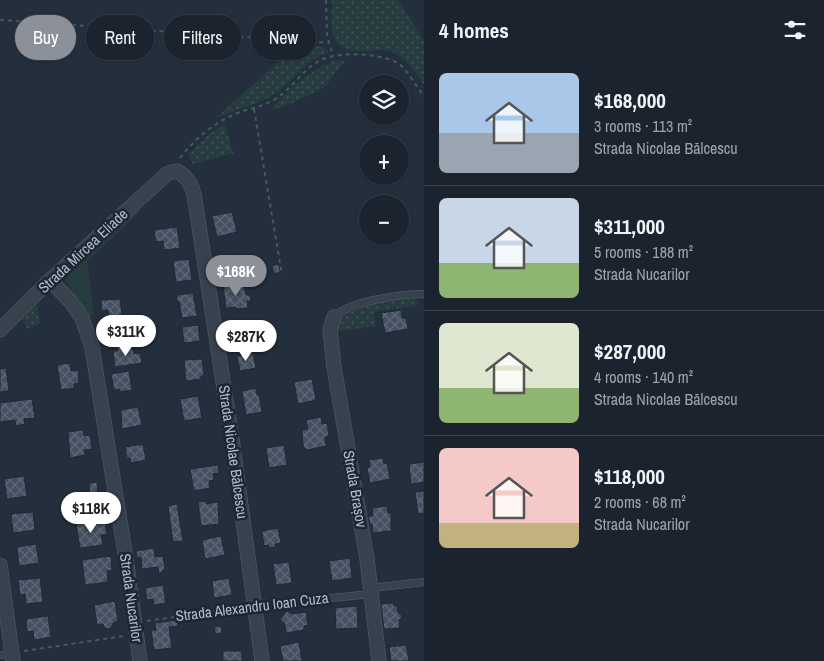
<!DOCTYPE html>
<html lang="en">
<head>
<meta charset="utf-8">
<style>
  :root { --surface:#1b232e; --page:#282f3a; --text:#f1f3f6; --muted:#a0a4aa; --line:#39404a; --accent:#8c9099 }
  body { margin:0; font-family:"Archivo Narrow",sans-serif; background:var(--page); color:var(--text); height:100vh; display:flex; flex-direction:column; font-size:19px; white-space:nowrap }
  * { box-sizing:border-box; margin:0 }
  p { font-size:16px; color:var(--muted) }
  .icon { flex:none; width:28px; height:28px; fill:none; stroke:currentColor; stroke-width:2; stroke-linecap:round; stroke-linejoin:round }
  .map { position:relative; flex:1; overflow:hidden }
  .sheet { display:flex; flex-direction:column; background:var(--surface); width:400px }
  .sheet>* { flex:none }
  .top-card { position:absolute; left:15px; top:15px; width:334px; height:45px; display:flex; gap:10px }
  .buttons { position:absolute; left:359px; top:75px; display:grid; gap:10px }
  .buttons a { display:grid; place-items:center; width:50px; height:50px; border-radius:50%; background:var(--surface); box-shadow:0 1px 4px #0004,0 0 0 1px var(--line); font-size:25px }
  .price { position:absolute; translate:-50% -42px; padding:0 11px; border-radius:18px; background:#fff; color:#222; font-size:16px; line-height:32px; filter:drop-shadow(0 1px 2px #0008) }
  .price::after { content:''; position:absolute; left:50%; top:30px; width:15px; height:11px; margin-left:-8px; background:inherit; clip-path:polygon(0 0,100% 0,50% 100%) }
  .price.current { background:var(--accent); color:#fff }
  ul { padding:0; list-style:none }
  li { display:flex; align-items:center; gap:15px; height:125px; padding:0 15px }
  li+li { border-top:1px solid var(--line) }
  li span { display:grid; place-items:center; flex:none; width:140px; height:100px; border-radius:8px; color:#555 }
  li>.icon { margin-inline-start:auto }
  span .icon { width:60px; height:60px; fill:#fffc; stroke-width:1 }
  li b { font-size:21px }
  h2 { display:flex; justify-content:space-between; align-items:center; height:60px; padding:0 15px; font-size:21px }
  .chip { padding:0 18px; border-radius:22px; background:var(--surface); box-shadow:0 1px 4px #0004,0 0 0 1px var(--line); font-size:18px; line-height:45px }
  .chip.current { background:var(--accent); color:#fff }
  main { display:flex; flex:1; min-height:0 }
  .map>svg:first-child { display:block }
  .grass { fill:url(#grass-dots) }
  .garden { fill:#263c3f }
  .building { fill:url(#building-cross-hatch); stroke:#1f2835 }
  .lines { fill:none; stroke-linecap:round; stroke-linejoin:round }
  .service-casing { stroke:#565f6c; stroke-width:8 }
  .minor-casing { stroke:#565f6c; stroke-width:15 }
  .path { stroke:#44595c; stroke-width:2; stroke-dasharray:4 4; stroke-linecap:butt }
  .service { stroke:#38414e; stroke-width:7 }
  .minor { stroke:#38414e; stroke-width:14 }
  .labels { text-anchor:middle; stroke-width:5; stroke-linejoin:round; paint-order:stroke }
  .street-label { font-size:15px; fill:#b4bcc9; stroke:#1d2633 }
</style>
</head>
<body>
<main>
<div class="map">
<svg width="424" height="661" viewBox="0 0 424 661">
  <defs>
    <pattern id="grass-dots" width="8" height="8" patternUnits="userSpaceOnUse" patternTransform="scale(1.25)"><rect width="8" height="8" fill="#263c3f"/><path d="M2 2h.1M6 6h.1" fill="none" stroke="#435659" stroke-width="1.8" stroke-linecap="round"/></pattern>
    <pattern id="building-cross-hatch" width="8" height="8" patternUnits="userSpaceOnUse" patternTransform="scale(1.25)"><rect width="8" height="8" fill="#455162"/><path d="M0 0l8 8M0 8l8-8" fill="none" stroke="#5d6877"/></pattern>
  </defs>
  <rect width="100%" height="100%" fill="#242f3e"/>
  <path class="grass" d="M332,0H398L424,41V85C418,75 404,56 392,52C385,49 376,50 369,51C327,53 332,33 332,0Z
    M297,45L324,47L329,52C304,59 292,84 271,96C256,105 233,111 217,117Z
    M336,60L345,61L325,87L295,102L271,110C287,90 312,69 336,60Z
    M225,124L233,153L193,164L188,155L209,134Z
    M414,297H417L418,305L374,312L376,326L334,332C336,325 338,319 344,314C357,304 396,300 414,297Z
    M37,306L40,324L27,329L21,317L30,308Z"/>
  <path class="garden" d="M134,208L141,211L87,261L94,314L87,316L64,278L67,271Z"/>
  <path class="building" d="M232,212L237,232L217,237L212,216Z
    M177,227L180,248L164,250L163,241L156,242L154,230Z
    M243,254L245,270L222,272L221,256Z
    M189,259L192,280L176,282L173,261Z
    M279,264L280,272L274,274L272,266Z
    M244,284L246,295H250L251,301H247L248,308L236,309V307L226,308L223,286Z
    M193,293L197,316L182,318L179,301L177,302V295Z
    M120,299L122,315L109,317L108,310L102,311L101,300Z
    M401,310L402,318H406L408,329L385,333L381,313Z
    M249,320L251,341L231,343L230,329L234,328L233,322Z
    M198,325L200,341L184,343L182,327Z
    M129,345V349H133L134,354L140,353L142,363L115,367L113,351H118L117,346Z
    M253,353L256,368L240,371L237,356Z
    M202,359L204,376H201V379L186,381L184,360Z
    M70,363L71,371L78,370L79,383L74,384V388L61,390L57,365Z
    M6,368L9,391L0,392V369Z
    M129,371L132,390L120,392V389L114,390L111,374Z
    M312,379L316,400L298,404L294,382Z
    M256,388L257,395H259L262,412L246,415L242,391Z
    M198,396L202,418L184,421L180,399Z
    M32,399L35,418L24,419L25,424L16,426L15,420L0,422V403Z
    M138,407L142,425L122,429L121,410Z
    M321,417L322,424L327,423L329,436L325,437L326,446L307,450L304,448L303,444L302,430L308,429L306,420Z
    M83,430L84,436L90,435L92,449L84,450L85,455L70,458L68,432Z
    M143,444L146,460L131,463L130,458H127L125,447Z
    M284,445L287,465L269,468L266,448Z
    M383,458L384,464L387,463L390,479L370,483L367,468L370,467L369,460Z
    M424,462V482L411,484L409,464Z
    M218,465L219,473L213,474L214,480L209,481L210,488L194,491L190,469Z
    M24,476L27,496L7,499L4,479Z
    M97,482L98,496L90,497L89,483Z
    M424,491V513L418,514L415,492Z
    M206,501V504L218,502L219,524L201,526L198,502Z
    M177,504L183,541L173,542L168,506Z
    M387,506L388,513H391V531L373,533L372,524H370L368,516H373L372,508Z
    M33,512L35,530L13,533L11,514Z
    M105,520L107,534L101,535L103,545L80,548L76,524Z
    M278,528L281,543L275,544V547L269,548L268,545L264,546L262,531Z
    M221,536L225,555L205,559L202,540Z
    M36,544L39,563L19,566L17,547Z
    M154,548L155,557L163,556L165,569L159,574L158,567L142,569L141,557L137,558L136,551Z
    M111,556L112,570L107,571L108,582L85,585L82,560Z
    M350,558L352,578L332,581L329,561Z
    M289,562L292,583L276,585L273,564Z
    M40,578L43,602L26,604L25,594L20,595L18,580Z
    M229,578L232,595L214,598L212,581Z
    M163,585L166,603L154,605L153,599L147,600L145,588Z
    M115,601L118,621L113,623L112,627L109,629L105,628L103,624L97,625L94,605Z
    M393,603L394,606H397L398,613L401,614L402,618L399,620L400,628L384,629L381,604Z
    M357,606L358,628L336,629L335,608Z
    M287,611L292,614L306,612L308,625L304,626V630L286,633L285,624L280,620Z
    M48,616L51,637L34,640L33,631L27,632L26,619Z
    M177,620L178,626L169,627L172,648L154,650L151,630H156L155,623Z
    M221,626L222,633L215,634L214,627Z
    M299,642L302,661H283L280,646Z
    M406,645L409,661H391L389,647Z
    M223,651H242V661H223Z"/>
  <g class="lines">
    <defs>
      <path id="service" d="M334,317C350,301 401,294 424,294
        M371,588L424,582
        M254,606L371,594
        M0,655L13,654"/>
      <path id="minor" d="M50,280L70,301L82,318L92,347L126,559L140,661
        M334,317L330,330L334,367L367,559L379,661
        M0,330L50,280L168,173L177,171C187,177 191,183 194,194L233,446L262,661
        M0,565L13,661"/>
    </defs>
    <use href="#service" class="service-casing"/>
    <use href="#minor" class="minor-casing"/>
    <path class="path" d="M326,0L327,35L333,56
      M0,20L330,43
      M254,109L282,275
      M180,158C194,140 211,125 233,115C245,109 259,108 272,101C291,91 302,69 321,60C338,51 383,53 399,64C407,69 418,89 424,97
      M147,621L241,607
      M24,651L124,636"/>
    <use href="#service" class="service"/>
    <use href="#minor" class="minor"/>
  </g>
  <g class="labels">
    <g class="street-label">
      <text transform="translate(83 251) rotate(-43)" y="5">Strada Mircea Eliade</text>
      <text transform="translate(233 452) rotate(82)" y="5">Strada Nicolae Bălcescu</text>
      <text transform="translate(355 489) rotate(80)" y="5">Strada Brașov</text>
      <text transform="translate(131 598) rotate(82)" y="5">Strada Nucarilor</text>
      <text transform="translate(252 607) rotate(-7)" y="5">Strada Alexandru Ioan Cuza</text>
    </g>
  </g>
</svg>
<div class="buttons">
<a><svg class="icon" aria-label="layers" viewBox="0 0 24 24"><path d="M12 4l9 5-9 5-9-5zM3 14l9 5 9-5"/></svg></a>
<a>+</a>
<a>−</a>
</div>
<b class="price current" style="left:236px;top:297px">$168K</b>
<b class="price" style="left:126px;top:357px">$311K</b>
<b class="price" style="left:246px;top:362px">$287K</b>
<b class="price" style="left:91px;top:534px">$118K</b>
<div class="top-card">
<a class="chip current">Buy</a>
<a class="chip">Rent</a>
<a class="chip">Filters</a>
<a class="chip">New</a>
</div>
</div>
<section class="sheet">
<h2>4 homes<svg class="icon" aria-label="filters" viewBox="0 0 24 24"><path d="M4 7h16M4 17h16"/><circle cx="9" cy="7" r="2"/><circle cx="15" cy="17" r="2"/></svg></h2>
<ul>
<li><span style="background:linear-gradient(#a9c7e8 60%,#9aa5b1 0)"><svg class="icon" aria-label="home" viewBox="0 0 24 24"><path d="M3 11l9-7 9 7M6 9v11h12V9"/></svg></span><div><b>$168,000</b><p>3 rooms · 113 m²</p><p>Strada Nicolae Bălcescu</p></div></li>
<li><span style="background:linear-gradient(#c9d6e8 65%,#8fb573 0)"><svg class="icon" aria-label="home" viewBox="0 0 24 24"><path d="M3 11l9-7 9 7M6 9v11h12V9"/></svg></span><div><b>$311,000</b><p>5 rooms · 188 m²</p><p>Strada Nucarilor</p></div></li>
<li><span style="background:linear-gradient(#dfe7d0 65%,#8fb573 0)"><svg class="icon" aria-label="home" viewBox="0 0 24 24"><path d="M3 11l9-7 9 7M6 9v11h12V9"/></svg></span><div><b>$287,000</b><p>4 rooms · 140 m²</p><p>Strada Nicolae Bălcescu</p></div></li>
<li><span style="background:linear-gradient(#f6c9c9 75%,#c2b280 0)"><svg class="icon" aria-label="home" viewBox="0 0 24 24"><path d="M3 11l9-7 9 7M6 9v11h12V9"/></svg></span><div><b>$118,000</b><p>2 rooms · 68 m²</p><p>Strada Nucarilor</p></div></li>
</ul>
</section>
</main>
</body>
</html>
